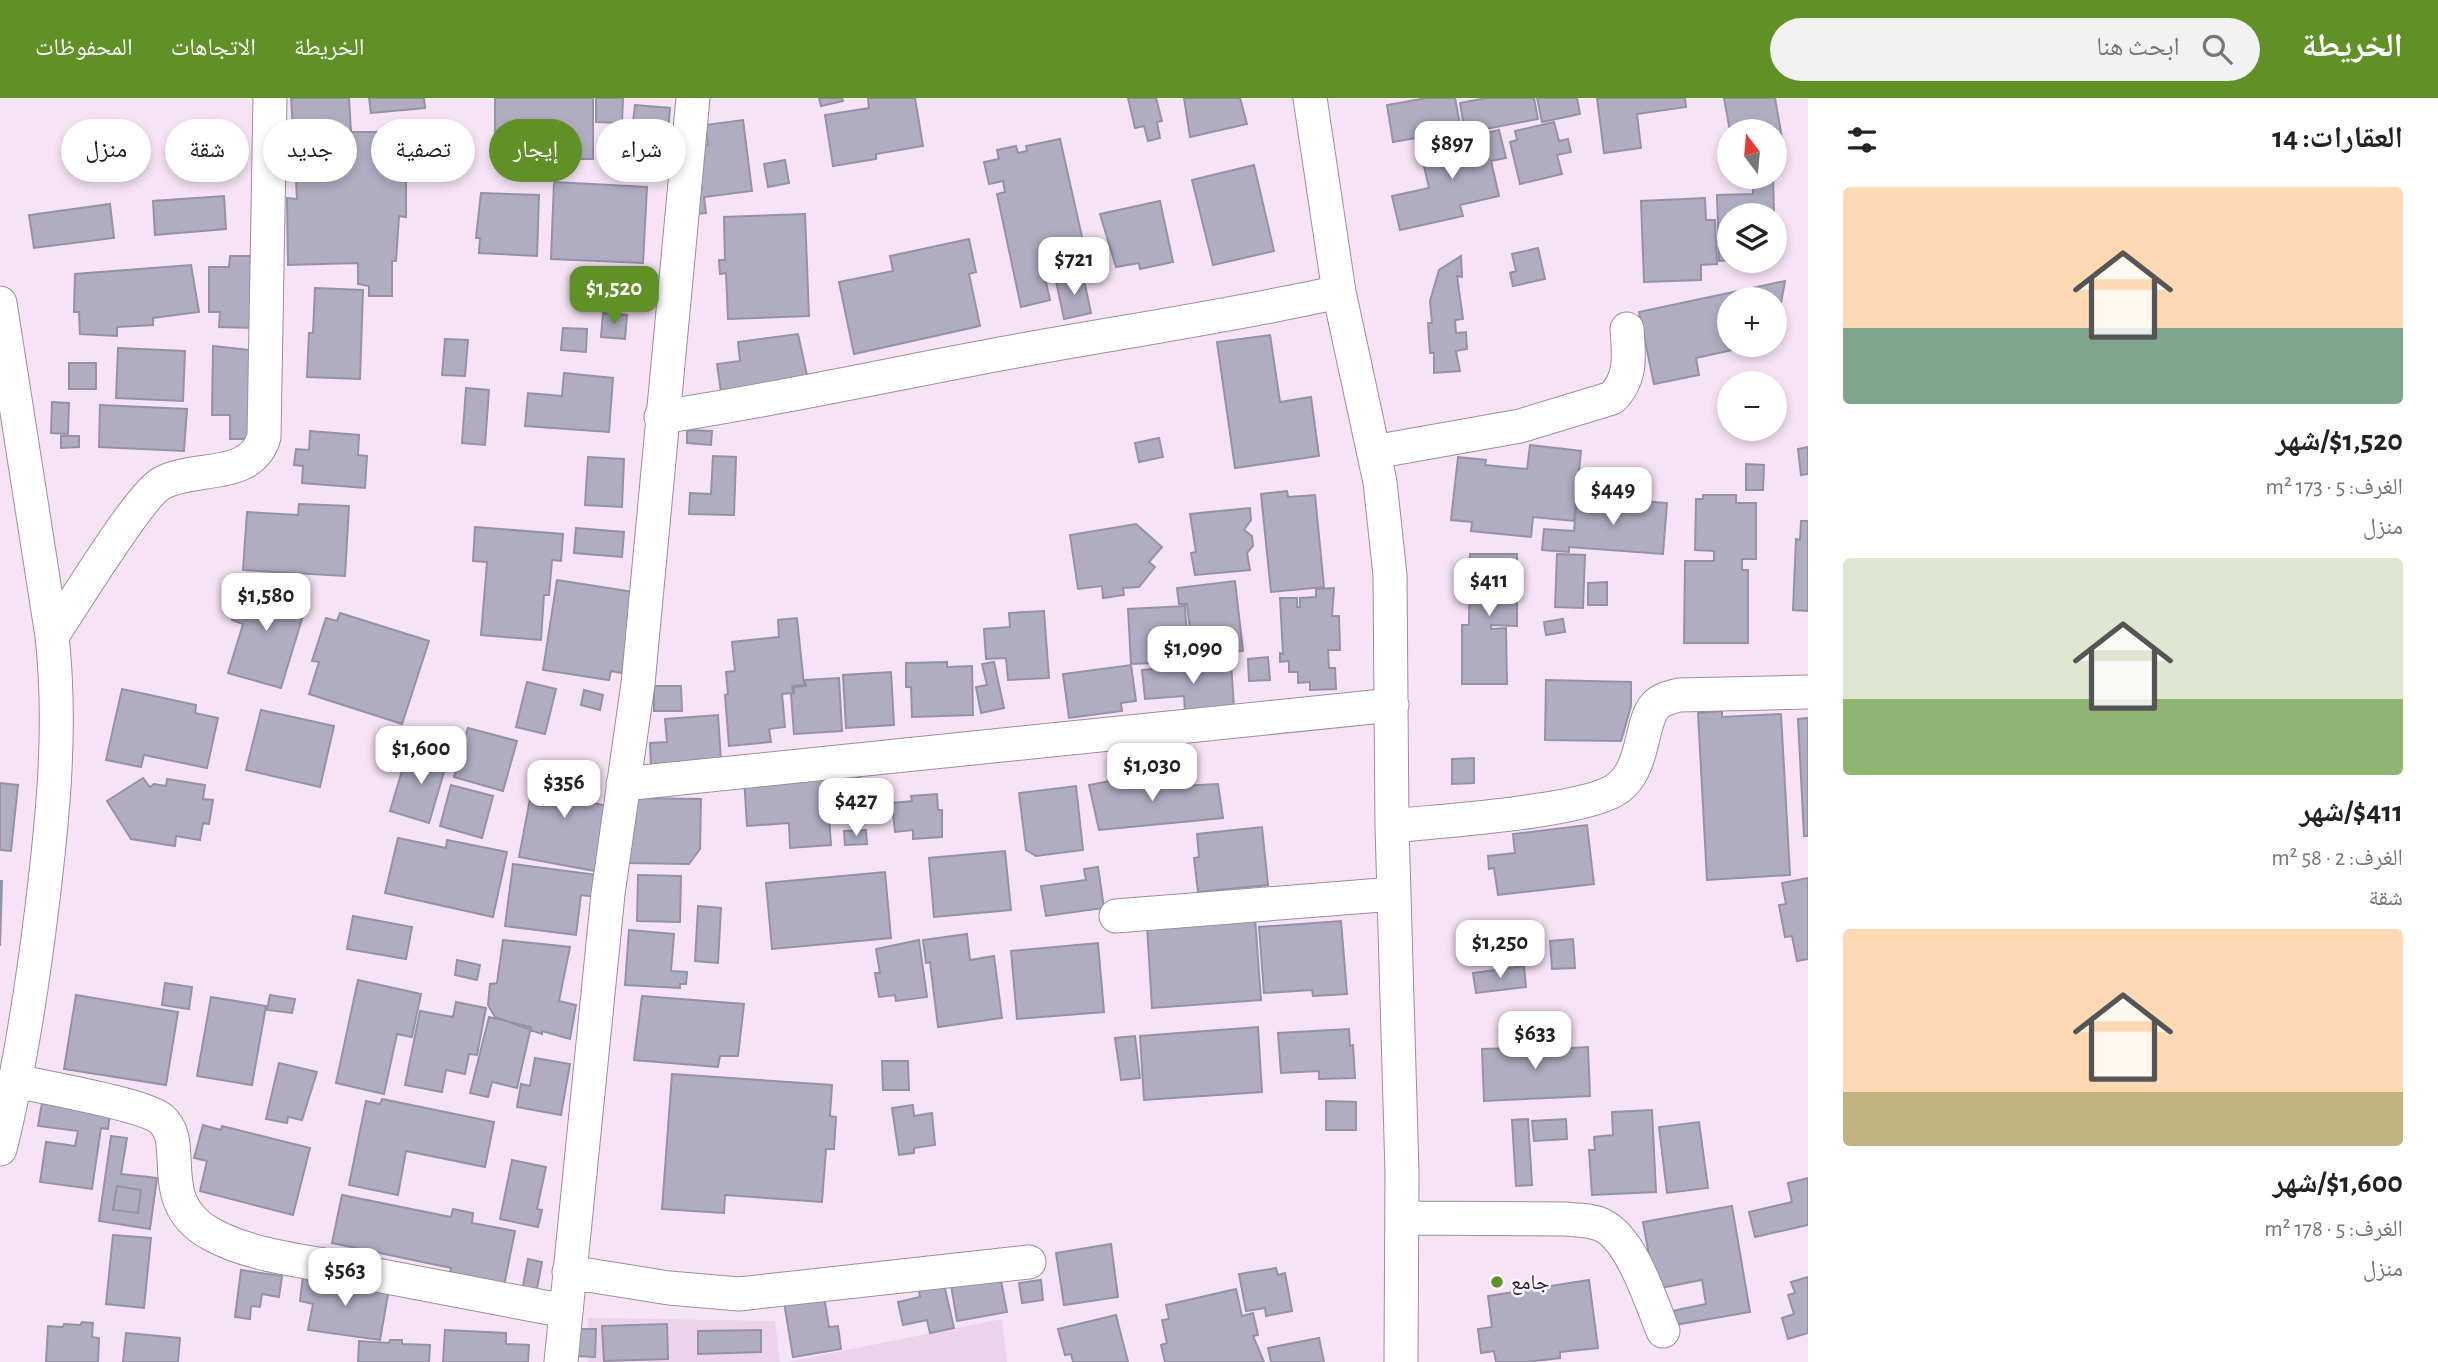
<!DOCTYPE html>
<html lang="ar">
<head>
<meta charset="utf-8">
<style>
  :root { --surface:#fff; --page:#f2f2f2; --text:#222; --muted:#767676; --accent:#609026 }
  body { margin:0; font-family:"Alegreya Sans","Noto Naskh Arabic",sans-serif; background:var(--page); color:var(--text); direction:rtl; height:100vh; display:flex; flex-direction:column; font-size:26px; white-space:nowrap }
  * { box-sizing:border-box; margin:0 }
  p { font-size:23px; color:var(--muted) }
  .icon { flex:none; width:38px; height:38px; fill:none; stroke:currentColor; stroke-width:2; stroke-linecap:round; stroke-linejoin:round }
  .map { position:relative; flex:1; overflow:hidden; direction:ltr }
  .drawer { display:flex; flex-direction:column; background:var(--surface); width:630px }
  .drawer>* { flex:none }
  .top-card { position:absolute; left:21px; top:21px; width:665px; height:63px; direction:rtl; display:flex; gap:14px }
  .needle { width:46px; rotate:344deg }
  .buttons { position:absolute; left:1717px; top:21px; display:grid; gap:14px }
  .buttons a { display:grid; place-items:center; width:70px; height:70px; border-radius:50%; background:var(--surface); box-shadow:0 4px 10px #0003; font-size:35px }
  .price { position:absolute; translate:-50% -60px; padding:0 16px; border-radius:14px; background:#fff; color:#222; font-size:23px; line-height:46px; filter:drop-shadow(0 2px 4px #0008) }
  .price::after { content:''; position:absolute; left:50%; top:42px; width:21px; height:16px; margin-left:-10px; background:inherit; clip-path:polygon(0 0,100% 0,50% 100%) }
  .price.on { background:var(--accent); color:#fff }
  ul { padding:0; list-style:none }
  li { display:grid; align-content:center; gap:14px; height:371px; padding:0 35px }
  li span { display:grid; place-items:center; height:217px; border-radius:7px; color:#555 }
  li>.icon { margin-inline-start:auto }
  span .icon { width:126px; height:126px; fill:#fffc; stroke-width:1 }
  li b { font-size:30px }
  h2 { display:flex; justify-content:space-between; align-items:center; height:84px; padding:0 35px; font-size:30px }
  .chip { padding:0 24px; border-radius:32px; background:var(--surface); box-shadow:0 4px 10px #0003; font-size:24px; line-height:63px }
  .chip.on { background:var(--accent); color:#fff }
  header { display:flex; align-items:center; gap:42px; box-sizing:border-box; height:98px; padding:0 35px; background:var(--accent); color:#fff }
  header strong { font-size:33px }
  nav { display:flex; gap:38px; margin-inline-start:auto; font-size:24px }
  .search { width:490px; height:63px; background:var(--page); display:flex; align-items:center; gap:18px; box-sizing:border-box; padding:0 24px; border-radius:38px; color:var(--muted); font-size:26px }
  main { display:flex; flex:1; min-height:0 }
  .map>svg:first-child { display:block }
  .built { fill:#ecd3eb }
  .building { fill:#b0adc3; stroke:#9591a7; stroke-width:2 }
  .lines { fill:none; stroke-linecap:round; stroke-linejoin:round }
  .minor-casing { stroke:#9e8d9e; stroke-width:35 }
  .minor { stroke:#fff; stroke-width:33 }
  .poi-dot { fill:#609026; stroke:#fff3ff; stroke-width:2.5 }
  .labels { text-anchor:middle; stroke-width:5; stroke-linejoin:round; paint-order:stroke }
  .poi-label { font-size:21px; fill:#272027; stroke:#fff3ff; text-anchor:start }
</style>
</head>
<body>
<header>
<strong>الخريطة</strong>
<div class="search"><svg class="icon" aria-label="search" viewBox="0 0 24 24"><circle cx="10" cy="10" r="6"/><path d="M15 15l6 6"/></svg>ابحث هنا</div>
<nav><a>الخريطة</a><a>الاتجاهات</a><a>المحفوظات</a></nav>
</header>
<main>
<section class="drawer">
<h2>العقارات: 14<svg class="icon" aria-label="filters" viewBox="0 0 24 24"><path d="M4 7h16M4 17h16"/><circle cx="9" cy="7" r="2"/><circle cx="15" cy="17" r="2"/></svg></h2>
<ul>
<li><span style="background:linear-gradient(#ffd9b3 65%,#7fa58c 0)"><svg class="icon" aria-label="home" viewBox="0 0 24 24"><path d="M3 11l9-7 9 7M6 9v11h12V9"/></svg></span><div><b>$1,520/شهر</b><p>الغرف: 5 · 173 m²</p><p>منزل</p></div></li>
<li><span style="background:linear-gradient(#dfe7d0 65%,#8fb573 0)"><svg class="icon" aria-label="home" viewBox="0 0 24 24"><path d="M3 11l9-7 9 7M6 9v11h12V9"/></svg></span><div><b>$411/شهر</b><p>الغرف: 2 · 58 m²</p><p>شقة</p></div></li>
<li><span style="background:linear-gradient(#ffd9b3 75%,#c2b280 0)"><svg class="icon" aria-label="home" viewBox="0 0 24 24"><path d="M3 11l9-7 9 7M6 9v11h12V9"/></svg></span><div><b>$1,600/شهر</b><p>الغرف: 5 · 178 m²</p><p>منزل</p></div></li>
</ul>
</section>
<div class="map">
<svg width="1808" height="1264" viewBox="0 0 1808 1264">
  <rect width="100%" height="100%" fill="#f6e3f6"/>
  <path class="built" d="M588,1220L775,1223L780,1264H588Z
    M1002,1221L1007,1264H787Z"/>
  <path class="building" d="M291,0H349L351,34H388L391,81H406V119L399,118L396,163H392V198H369V188L358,186V165L288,167L287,100L297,101Z
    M369,0H424L425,10L371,15Z
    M495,0H593V61H495Z
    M596,0H623L622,25L596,24Z
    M819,0H842L843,3L821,8Z
    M868,0H915L923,48L876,56V61L833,68L825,17L869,10Z
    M1128,0H1156L1162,23L1157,24L1160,40L1148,43L1144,28L1135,30Z
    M1184,0H1240L1247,26L1190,39Z
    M1427,0H1455L1461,32L1393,44L1387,7Z
    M1486,0H1534L1538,21L1465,35L1460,5Z
    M1537,0H1577L1580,16L1542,24Z
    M1597,0H1685L1686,9L1637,16L1641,50L1604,55Z
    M1724,0H1775L1783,46L1774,47V33H1730Z
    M635,7L670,10L666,59L639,57L638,70L617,68L620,41L631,42Z
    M743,22L752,93L704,99L706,115L695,116L692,92L702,91L696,49L708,47L705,27Z
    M1554,24L1559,43L1568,41L1571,54L1557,57L1562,76L1520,86L1510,44L1517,42L1515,33Z
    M1499,32L1506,60L1491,63L1499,98L1460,107L1463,118L1400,132L1392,98L1429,90L1420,51L1446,45L1448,54L1463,51L1460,41Z
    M1060,41L1087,161L1043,171L1050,202L1021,209L997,96L1005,94L1003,83L989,86L984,64L999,61L997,52L1016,48L1018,55L1027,53L1026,48Z
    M785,62L789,85L768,89L764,66Z
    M1254,67L1274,153L1213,167L1192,82Z
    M1753,79H1773L1774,117H1729V162L1719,163L1717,97L1753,96Z
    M554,84L647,89L643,165L551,161Z
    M481,95L539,97L537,158L479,155L480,140H476Z
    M224,98L226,131L155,137L153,103Z
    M1705,100L1706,122H1715L1717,166L1701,167V182L1644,184L1641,103Z
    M1160,103L1173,164L1140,171L1139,165L1116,169L1100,116Z
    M110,106L114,140L34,150L29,117Z
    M805,116L809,218L728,221L726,175L720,176L719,162H725L724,119Z
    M969,141L976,174L969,176L980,228L854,256L839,184L893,173L890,158Z
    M1538,150L1545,181L1513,188L1510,175L1516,173L1512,156Z
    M230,158H259L258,230L219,229L220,214H209V169H229Z
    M1461,158L1462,179L1457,178L1463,221L1455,222L1456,235L1466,234L1467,251L1456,253L1460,273L1434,275V255H1430L1428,225H1432L1430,203L1439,172Z
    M191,167L199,214L153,220V227L117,229V238L80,236L79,214H74L75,176Z
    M1083,177L1091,215L1064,221L1056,183Z
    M1785,183L1780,211L1774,213V201H1729V247H1755L1696,260L1699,277L1654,286L1639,214Z
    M315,190L363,192L360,281L307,279L309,235H313Z
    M603,215L627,217L625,241L601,239Z
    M563,230L587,231L586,254L561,252Z
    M798,236L808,282L721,294L717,266L740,263L738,244Z
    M1270,237L1280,304L1311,299L1319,358L1235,370L1217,244Z
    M445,241L468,242L465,278L442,277Z
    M213,248L259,253V341H230V317H212Z
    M118,250L185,253L183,303L116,300Z
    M69,265H96V291H69Z
    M564,275L613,280L609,334L525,328L528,295L562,298Z
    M466,290L489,292L485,347L462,345Z
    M52,304L69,305L68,336L51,335Z
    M100,307L187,311L184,353L99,349Z
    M687,332L712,333L711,347L687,345Z
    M310,333L359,337L358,357L367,358L365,390L302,385L303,368L294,367L296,351L309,352Z
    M61,338H79V349L61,350Z
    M1159,340L1163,359L1139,364L1135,345Z
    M1530,347L1581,353L1574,423L1533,419L1531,439L1471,433L1472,424L1451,422L1458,359L1486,362L1485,367L1527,371Z
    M1808,349V376L1801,377L1798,351Z
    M713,358L736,359L734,417L689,416L690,395L711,396Z
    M588,359L624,361L622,409L585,407Z
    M1746,366L1764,367L1763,392H1746Z
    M1287,393L1288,399L1315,397L1324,489L1271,494L1261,396Z
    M1703,397H1736V405H1756V461H1742V472H1748V545H1684L1685,463H1714V453L1695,452L1696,401H1703Z
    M1577,399L1667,405L1663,456L1569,449V454L1542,452L1544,431L1574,433Z
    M299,406L349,408L345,478L243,472L247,414L298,417Z
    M1250,410L1251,422L1244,432L1252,438L1253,448L1247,455L1250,472L1195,477L1191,455L1196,454L1190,416Z
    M1801,423H1808V513L1793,512L1796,441L1800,442Z
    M1136,426L1162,449L1149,464L1155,469L1139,489L1123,490L1124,497L1103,500L1102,488L1078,491L1070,437Z
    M475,429L563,436L561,463L552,462L549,497H544L541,542L481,537L487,464L473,463Z
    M576,430L624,434L622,459L574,455Z
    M1470,456H1517V528L1491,527V531L1506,530L1507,586H1462V527H1469Z
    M1557,456L1585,457L1583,510L1555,509Z
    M244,481L308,501L281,590L228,575L243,526L232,522Z
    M557,482L634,494L622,575L611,573L609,582L543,572Z
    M1235,483L1243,553L1193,559L1187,506H1179L1177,490Z
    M1607,484V507H1588V485Z
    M1334,490L1332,518H1339L1340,552H1328L1329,570H1335L1336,591L1310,592V584L1298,585V574H1289V563L1280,564V555L1283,556L1280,500H1297V509H1300V500L1316,499V491Z
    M1185,508L1188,557L1177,564L1131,566L1128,511Z
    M1044,513L1049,580L1008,582L1006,560L986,561L984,531L1010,529L1009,515Z
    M340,515L429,543L402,626L309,596L319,564L312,563L326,520L337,523Z
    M797,520L804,587L792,588L793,595L782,596L785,629L769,631L771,644L729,648L725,597L728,596L726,574L735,573L732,544L779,539L778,522Z
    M1563,521L1565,534L1546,537L1544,524Z
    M1268,559L1270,582L1249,583L1248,561Z
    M947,564V569L972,568L973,617L912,619L911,589H906V565Z
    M994,564L1004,610L981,615L976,589L987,587L982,566Z
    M1231,565L1234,610L1185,614L1184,598L1145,601L1142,572Z
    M1131,567L1136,603L1121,605L1122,613L1069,620L1063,576Z
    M891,574L894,627L846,630L843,577Z
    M839,580L842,633L794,636L791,596L794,595V589L806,588L805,582Z
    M1546,582L1631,584V608L1621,643L1545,642Z
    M527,584L556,591L545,636L516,629Z
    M654,588H681L682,613H654Z
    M122,591L196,607L195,615L218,620L207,670L144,657L141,669L106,662Z
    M584,592L603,597L600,612L581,607Z
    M261,612L334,628L320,689L246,672Z
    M1722,613V619L1781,616L1790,777L1707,782L1698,615Z
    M718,617L721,663L651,668L650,645L667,644L665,621Z
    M1808,620V738H1804L1798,621Z
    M468,630L517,643L503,693L454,679Z
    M432,645L451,650L429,725L390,713L404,666L424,672Z
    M1474,660V685L1452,686V661Z
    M543,664L587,672L584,685L591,686L588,704L608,708L595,773L519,759L530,701L536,702Z
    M858,667L861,684L838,687L835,671Z
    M826,673L831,747L790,750L789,725L747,728L744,680Z
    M1157,674L1160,689L1218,686L1223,720L1099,732L1089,687Z
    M143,680L150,689L154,686L166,688L167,681L205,687L203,701L213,702L209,726L203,725L200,742L176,738L175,748L131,741L107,703Z
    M0,685L18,687L11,753L0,752Z
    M451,687L493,698L482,740L440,728Z
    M1076,688L1083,752L1036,758L1026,752L1019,695Z
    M937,696L938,712H942V739L913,741V732L895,734L892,705L912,703L911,698Z
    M631,700L701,701L700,751L689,766L629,765Z
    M1587,727L1594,786L1498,797L1494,770L1489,771L1488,758L1515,755L1513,736Z
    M1262,729L1268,787L1198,794L1194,760L1199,759L1197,736Z
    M866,732L867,746L845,747L844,733Z
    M398,740L446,750L447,742L507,754L493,819L385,795Z
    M1005,753L1011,812L934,819L929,760Z
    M513,766L598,777L596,799L581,797L576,837L505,828Z
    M1098,769L1104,810L1046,818L1041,788L1086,782L1084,771Z
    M885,774L891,840L772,851L766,785Z
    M638,777L681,778L680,824L637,823Z
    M1808,780V861L1797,863L1792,838L1785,839L1779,807L1786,806L1782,785Z
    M0,783H2L0,848Z
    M698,808L721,810L718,865L695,863Z
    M353,818L412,829L406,861L347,851Z
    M1255,820L1261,902L1152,910L1147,828Z
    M1341,823L1347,896L1313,898L1312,892L1264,895L1259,829Z
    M629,832L674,836L671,873L687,874L686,886H680V890L625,887Z
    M967,836L970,862L994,858L1002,920L938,929L930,864L926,865L923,842Z
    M1573,841L1575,870L1552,871L1550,843Z
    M503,842L570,849L559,903L576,907L570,941L542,933V936L495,919L488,907L490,886L497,885Z
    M919,842L927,899L896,903L895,897L879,899L875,875H880L876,851Z
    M1098,845L1104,914L1017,921L1011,853Z
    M457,862L480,867L477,882L455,877Z
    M1524,868L1526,889L1476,895L1473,875Z
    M358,882L421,896L412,939L397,936L384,996L336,985Z
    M165,885L192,889L189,911L162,907Z
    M76,897L178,914L166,987L64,971Z
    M270,897L295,901L292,915L267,912Z
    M642,898L744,906L738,958H720L718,969L634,962Z
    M211,899L266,908L252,987L197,978Z
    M456,904L486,910L477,957L469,956L465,976L446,972L442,994L405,987L420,913L453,919Z
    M489,919L531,929L517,990L492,984L488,999L470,995Z
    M1258,929L1262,994L1144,1002L1140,938Z
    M1349,931L1350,948L1353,947L1355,980L1319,981V973L1281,975L1278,935Z
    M1551,937L1552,951L1588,949L1590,998L1484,1003L1482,951L1521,950V938Z
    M1135,938L1140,980L1121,982L1115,940Z
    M535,960L570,966L561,1017L517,1009L521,986L530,988Z
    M882,963H908L909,992H883Z
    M279,965L317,974L302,1022L288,1019L287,1025L266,1021Z
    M672,976L832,987L830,1018L836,1019L834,1051H826L822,1104L725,1097L724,1115L662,1111Z
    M382,1001L494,1024L485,1069L406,1053L398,1097L349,1087L366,1003L380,1006Z
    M1326,1003L1356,1004V1032H1326Z
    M42,1005L110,1015L108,1031L101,1030L92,1091L40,1084L46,1044L75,1048L78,1033L38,1028Z
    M913,1007L914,1018L932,1015L935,1047L914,1050V1055L899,1057L892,1010Z
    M1652,1012L1656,1094L1592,1097L1589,1052H1595L1594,1039L1613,1037L1612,1014Z
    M1528,1021L1532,1087L1516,1088L1512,1022Z
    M1566,1021L1567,1041L1534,1043L1532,1023Z
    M1699,1024L1708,1090L1667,1095L1659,1029Z
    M203,1027L221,1032L222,1028L310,1050L293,1117L200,1093L207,1063L194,1060Z
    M111,1038L127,1040L121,1076L157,1080L150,1131L99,1123Z
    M512,1062L546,1069L537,1111L542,1112L538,1129L500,1121Z
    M1808,1080V1127L1755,1139L1749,1114L1792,1104L1788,1085Z
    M117,1088L141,1092L138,1115L113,1112Z
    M342,1097L451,1119L453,1111L473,1115L472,1125L515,1133L504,1188L449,1177L451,1170L332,1145Z
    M1732,1108L1750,1214L1669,1228L1667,1214L1706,1206L1702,1182L1655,1191L1643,1124Z
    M113,1137L151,1140L144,1210L106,1206Z
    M1111,1146L1118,1199L1064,1207L1056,1155Z
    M528,1161L542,1164L536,1196L522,1193Z
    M1276,1170L1278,1177L1285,1175L1292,1213L1266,1218L1265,1210L1246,1213L1239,1176Z
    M241,1172L282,1178L279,1199L262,1196L260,1209L251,1208L250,1221L235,1219Z
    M999,1172L1007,1214L957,1223L950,1181Z
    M303,1178L389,1191L380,1242L308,1232L313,1206L300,1203Z
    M1808,1179V1235L1788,1241L1782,1220L1794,1216L1788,1197L1795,1195L1791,1184Z
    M943,1182L954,1230L930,1235L927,1222L903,1227L898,1204L920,1199L918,1188Z
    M1041,1182L1043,1202L1022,1205L1019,1185Z
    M1589,1182L1598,1250L1560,1254V1260L1527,1264H1496L1494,1253L1481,1255L1478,1231L1492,1229L1488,1198Z
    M1236,1191L1242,1218L1253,1215L1258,1237L1253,1238L1264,1264H1165L1161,1247L1167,1245L1162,1222L1169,1221L1166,1207Z
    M824,1198L829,1229L838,1228L841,1251L793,1259L784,1204Z
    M1116,1217L1128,1264H1073L1071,1256L1065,1257L1058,1231Z
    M82,1224L93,1225L92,1239L99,1240L98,1264H46L48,1228L63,1229L64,1226L80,1227Z
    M667,1226L668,1261L604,1263L602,1228Z
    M578,1231H596L595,1259L577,1258Z
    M445,1232L506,1235V1246L529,1247L528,1264H443Z
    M761,1232V1254L698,1256V1233Z
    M126,1235L180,1240L178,1264H123Z
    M1319,1240L1324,1264H1271L1268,1250Z
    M390,1242H402V1246L430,1247L429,1264H358L359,1243L389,1245Z"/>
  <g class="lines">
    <defs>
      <path id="minor" d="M1310,0L1339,194L1380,384L1390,477L1392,728L1402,1074L1401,1264
        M0,205L52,538C62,629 53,719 42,809C32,891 20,971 0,1051
        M661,319C775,302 887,277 1000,256C1113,235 1226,219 1339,194
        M1374,354L1520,328L1612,300C1632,280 1629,258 1627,231
        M52,538C71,510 140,396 162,385C195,367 251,383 264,339L270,0
        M623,686L1392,607
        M1392,728C1438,723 1587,714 1618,690C1645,670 1640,625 1655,608C1661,601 1671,599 1679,597L1808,594
        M1116,818L1394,796
        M17,983C45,990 143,1006 161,1021C190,1044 152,1104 211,1136C249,1157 298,1162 340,1170C415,1184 490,1199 565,1213
        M1402,1120L1565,1121C1578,1122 1591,1122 1602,1127C1632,1141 1651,1204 1663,1233
        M569,1174L669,1190L739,1196L1029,1164
        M561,1264L608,796L638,586L693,0"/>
    </defs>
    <use href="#minor" class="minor-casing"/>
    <use href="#minor" class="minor"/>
  </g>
  <circle class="poi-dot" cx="1497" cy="1184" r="7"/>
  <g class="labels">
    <g class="poi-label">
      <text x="1511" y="1191">جامع</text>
    </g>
  </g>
</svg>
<div class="buttons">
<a><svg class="needle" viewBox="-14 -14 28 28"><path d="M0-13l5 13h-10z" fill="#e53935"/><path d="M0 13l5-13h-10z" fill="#767676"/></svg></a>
<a><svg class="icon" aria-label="layers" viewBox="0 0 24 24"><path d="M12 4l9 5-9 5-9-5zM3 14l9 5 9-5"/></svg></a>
<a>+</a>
<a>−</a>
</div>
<b class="price" style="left:1452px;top:83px">$897</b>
<b class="price" style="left:1074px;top:199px">$721</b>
<b class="price on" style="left:614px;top:228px">$1,520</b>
<b class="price" style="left:1613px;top:429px">$449</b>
<b class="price" style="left:1489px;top:520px">$411</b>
<b class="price" style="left:266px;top:535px">$1,580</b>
<b class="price" style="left:1193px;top:588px">$1,090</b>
<b class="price" style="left:421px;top:688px">$1,600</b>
<b class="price" style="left:1152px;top:705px">$1,030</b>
<b class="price" style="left:564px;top:722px">$356</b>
<b class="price" style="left:856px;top:740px">$427</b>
<b class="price" style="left:1500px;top:882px">$1,250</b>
<b class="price" style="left:1535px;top:973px">$633</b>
<b class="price" style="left:345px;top:1210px">$563</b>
<div class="top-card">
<a class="chip">شراء</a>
<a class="chip on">إيجار</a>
<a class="chip">تصفية</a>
<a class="chip">جديد</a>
<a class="chip">شقة</a>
<a class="chip">منزل</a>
</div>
</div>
</main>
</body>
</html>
